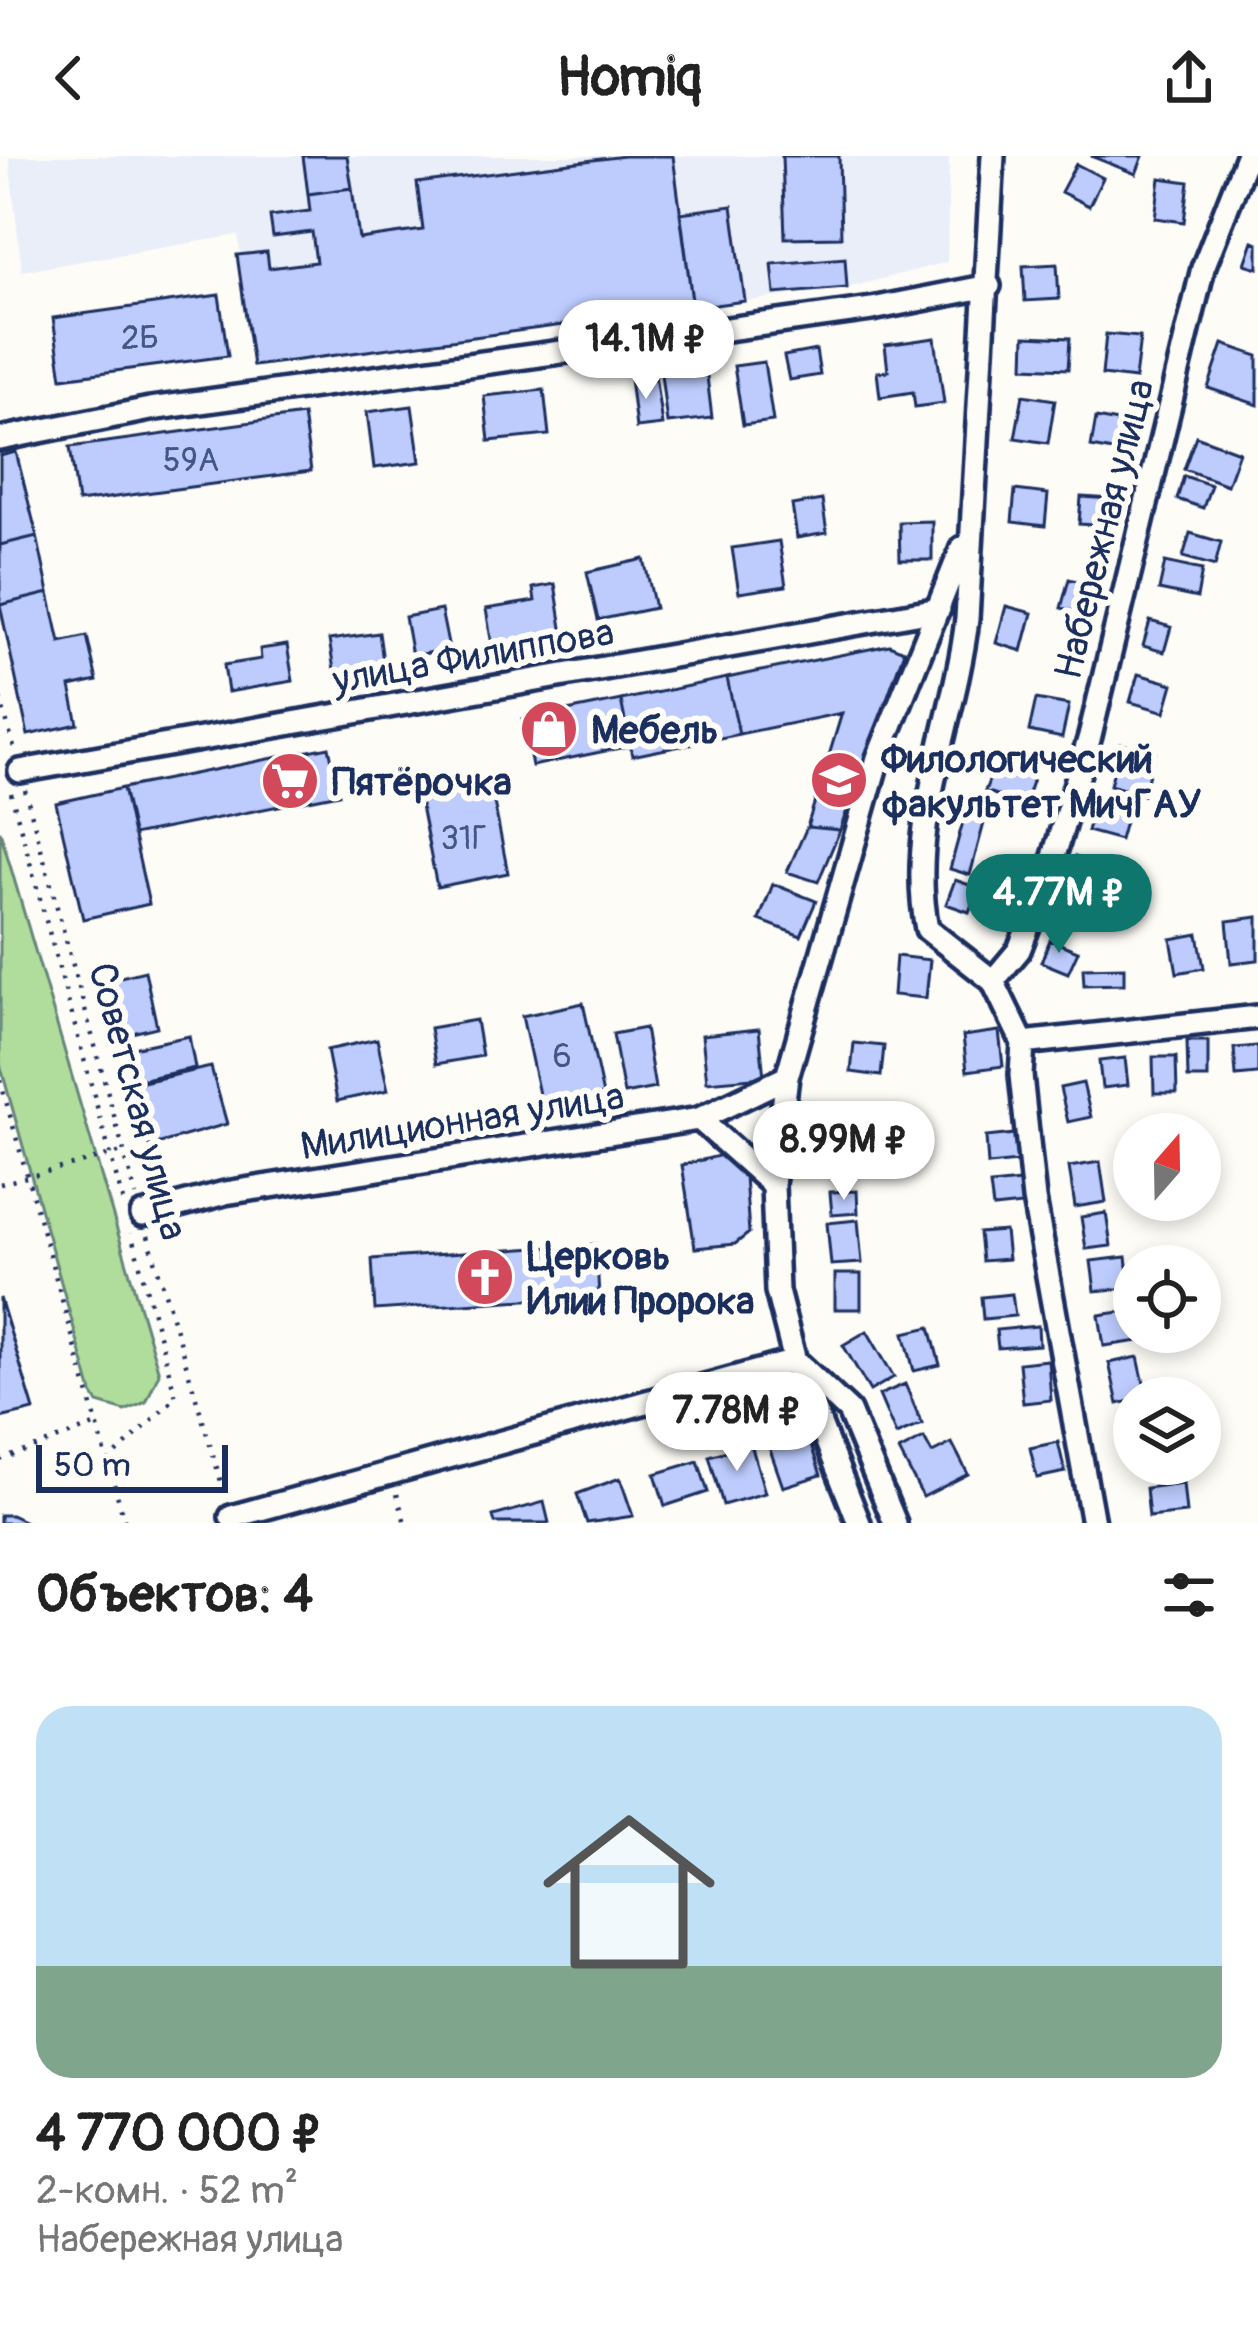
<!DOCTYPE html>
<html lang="ru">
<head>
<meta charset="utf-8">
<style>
  :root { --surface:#fff; --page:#f6f6f6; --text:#222; --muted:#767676; --line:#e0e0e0; --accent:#0f766e }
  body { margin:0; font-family:Pangolin,sans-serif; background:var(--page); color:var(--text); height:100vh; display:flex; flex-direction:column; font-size:45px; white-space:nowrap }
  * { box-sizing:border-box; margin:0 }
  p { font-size:39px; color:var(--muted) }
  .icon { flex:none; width:66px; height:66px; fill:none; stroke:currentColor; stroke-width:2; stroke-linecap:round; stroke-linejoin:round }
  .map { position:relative; height:1367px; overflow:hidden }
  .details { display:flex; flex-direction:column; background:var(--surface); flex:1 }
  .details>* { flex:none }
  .needle { width:78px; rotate:20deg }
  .fabs { position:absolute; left:1113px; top:957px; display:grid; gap:24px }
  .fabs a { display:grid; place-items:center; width:108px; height:108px; border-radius:50%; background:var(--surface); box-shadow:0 6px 18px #0003; font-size:60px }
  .scale { position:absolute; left:36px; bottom:30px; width:192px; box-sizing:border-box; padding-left:12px; border:6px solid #1b2f5e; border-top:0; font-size:33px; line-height:42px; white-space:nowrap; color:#1b2f5e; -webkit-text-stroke:9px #fdfcf7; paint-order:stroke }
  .price { position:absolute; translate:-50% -102px; padding:0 27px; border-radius:42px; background:#fff; color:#222; font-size:39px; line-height:78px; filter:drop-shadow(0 3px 6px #0008) }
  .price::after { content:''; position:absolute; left:50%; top:72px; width:36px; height:27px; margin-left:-18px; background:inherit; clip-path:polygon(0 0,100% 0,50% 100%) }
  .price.selected { background:var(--accent); color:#fff }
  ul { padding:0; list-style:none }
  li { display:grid; align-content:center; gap:24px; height:636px; padding:0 36px }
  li+li { border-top:3px solid var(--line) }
  li span { display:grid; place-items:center; height:372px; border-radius:36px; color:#555 }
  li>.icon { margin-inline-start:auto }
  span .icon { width:216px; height:216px; fill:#fffc; stroke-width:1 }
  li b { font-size:51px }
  h2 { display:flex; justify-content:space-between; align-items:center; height:144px; padding:0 36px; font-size:51px }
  header { display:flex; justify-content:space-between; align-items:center; height:156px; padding:0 36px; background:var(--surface); font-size:54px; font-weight:800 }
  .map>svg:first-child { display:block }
  .built { fill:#eaeef9 }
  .green { fill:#b0dd9b; stroke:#66867c; stroke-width:3 }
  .building { fill:#bdccfd; stroke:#1b2f5e; stroke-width:3 }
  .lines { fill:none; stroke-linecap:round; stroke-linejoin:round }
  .minor-casing { stroke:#1b2f5e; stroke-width:30 }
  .path { stroke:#1b2f5e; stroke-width:4.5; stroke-dasharray:3 9; stroke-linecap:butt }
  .minor { stroke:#fdfcf7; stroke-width:21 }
  .labels { text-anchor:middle; stroke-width:12; stroke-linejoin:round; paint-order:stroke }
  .number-label { font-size:33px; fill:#445686 }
  .street-label { font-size:39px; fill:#1b2f5e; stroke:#fdfcf7 }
  .poi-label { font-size:39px; font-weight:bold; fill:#1b2f5e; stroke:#fdfcf7; text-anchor:start }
</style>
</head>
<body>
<header><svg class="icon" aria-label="back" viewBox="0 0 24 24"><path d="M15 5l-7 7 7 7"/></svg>Homiq<svg class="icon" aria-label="share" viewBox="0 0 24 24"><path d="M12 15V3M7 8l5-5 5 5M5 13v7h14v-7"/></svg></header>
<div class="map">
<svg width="1258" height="1367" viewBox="0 0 1258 1367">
  <rect width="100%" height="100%" fill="#fdfcf7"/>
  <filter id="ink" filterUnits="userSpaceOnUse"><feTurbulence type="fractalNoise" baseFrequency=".00833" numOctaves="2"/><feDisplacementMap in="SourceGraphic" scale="24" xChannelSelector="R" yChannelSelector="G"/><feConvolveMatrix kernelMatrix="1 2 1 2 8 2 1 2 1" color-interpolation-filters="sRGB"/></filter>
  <g filter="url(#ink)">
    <path class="built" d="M25,0H949L947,106L847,132L253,210L238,79L22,115L9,2Z"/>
    <path class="green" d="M0,675L159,1217L146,1246L125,1255L98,1247L92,1237L0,908Z"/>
    <path class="building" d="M303,0H347L352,32L308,38Z
      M624,0H673L693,152L253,210L237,99L267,96L269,112L316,106L312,76L273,81L270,60L310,55L308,38L352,32L359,83L423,74L417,27Z
      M782,0H839L841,81L785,82Z
      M1091,0H1143L1136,18Z
      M1076,8L1103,22L1089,50L1061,36Z
      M1160,22L1189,26L1184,66L1155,62Z
      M732,50L745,145L693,152L680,57Z
      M1253,85L1258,87V112L1245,108Z
      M845,102L847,132L775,138L772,108Z
      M1057,108L1059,143L1025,145L1023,110Z
      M219,139L228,200L62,222L53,162Z
      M1106,178L1140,181L1135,223L1102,219Z
      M1025,180L1070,182L1068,213L1024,211Z
      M935,182L944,247L915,251L913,236L880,241L877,216L888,215L885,189Z
      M1223,188L1258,200V249L1208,232Z
      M816,194L820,219L789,224L784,200Z
      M764,206L773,265L743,269L734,210Z
      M706,212L712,262L667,267L661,218Z
      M655,219L662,269L636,272L630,222Z
      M544,234L549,279L489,285L484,240Z
      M1023,239L1055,244L1048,287L1015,282Z
      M412,250L420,306L374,312L367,256Z
      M303,259L311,315L78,346L70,291Z
      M1096,262L1128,268L1123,297L1091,291Z
      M1196,280L1239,296L1227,329L1184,313Z
      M16,296L37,380L0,389V300Z
      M1184,320L1211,329L1203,352L1177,343Z
      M1015,334L1048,338L1045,370L1012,366Z
      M1081,341L1112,343L1111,370L1079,368Z
      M822,344L827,377L797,382L792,349Z
      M932,365V404H900L899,366Z
      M1190,377L1221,386L1215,410L1183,401Z
      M37,380L49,437L0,449V389Z
      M779,385L786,430L739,437L732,392Z
      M644,403L655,452L598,464L587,416Z
      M1165,406L1202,414L1197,442L1159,434Z
      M1069,423L1092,429L1084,458L1061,452Z
      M555,428L563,478L492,489L486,453L535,445L533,432Z
      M49,437L60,486L87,480L97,525L70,531L78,568L28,579L0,449Z
      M1006,450L1032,457L1022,495L996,487Z
      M441,454L449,493L412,500L405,461Z
      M1150,465L1171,471L1164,496L1143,490Z
      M379,477L384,512L335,520L329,484Z
      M287,489L293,525L228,536L224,509L261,503L260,493Z
      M889,489L904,495L840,674L807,671L842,557L739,578L727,522Z
      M1138,518L1173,528L1165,556L1130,546Z
      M727,522L739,578L632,600L621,544Z
      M1036,543L1069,549L1062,582L1029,575Z
      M621,544L630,590L532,610L523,564Z
      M1121,588L1155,597L1143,639L1110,629Z
      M329,591L339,638L133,679L123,632Z
      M1020,605L1037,611L1024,649L985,635L993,614L1014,621Z
      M491,631L508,717L437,731L420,645Z
      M123,632L149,748L83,763L56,647Z
      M1095,645L1128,655L1120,684L1087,675Z
      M967,651L987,656L970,719L950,713Z
      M807,671L840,674L818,726L787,716Z
      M1075,701L1117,715L1109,738L1067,724Z
      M955,724L978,732L969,756L946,748Z
      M773,728L816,745L801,780L759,764Z
      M1258,761V804L1231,807L1227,765Z
      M1198,778L1204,812L1177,817L1171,783Z
      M1050,784L1078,795L1068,817L1041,806Z
      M896,800L930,804L926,842L893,839Z
      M1124,811V828L1084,829L1083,812Z
      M145,815L157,871L120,880L108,824Z
      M583,847L603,939L542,952L522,860Z
      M476,864L482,900L436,908L430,872Z
      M645,872L655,932L624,938L613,878Z
      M759,873L764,921L707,926L702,879Z
      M999,875L1003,910L967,915L963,880Z
      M189,880L195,912L135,925L128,893Z
      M377,883L388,934L337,945L327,894Z
      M1187,885H1208V922H1188Z
      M854,887L884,890L881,920L851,916Z
      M1258,890V918L1236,920L1234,892Z
      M1153,901H1176L1177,937H1154Z
      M1125,902L1128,929L1102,932L1099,905Z
      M211,911L227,968L150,990L125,930Z
      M1083,927L1091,961L1068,966L1060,932Z
      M860,965V993L833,994V966Z
      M1015,978L1018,1006L988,1009L986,981Z
      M722,999L744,1006L749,1077L735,1088L695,1092L682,1009Z
      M1100,1006L1106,1046L1075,1051L1069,1011Z
      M1020,1026L1022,1049L993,1052L990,1029Z
      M857,1035L858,1057L832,1059L830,1036Z
      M1106,1057L1111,1090L1086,1093L1081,1061Z
      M858,1064L862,1107L831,1109L827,1067Z
      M1005,1075L1008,1103L982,1105L979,1077Z
      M596,1088L599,1139L375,1154L372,1103Z
      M1126,1101L1130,1132L1095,1135L1091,1105Z
      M835,1118H861V1153H835Z
      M1012,1138L1015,1160L983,1163L981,1141Z
      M0,1142L34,1254L0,1262Z
      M1134,1154V1176H1144L1146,1184L1104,1190L1099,1159Z
      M1038,1170L1039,1189L998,1192L996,1174Z
      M930,1171L940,1209L914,1215L904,1177Z
      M867,1175L894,1221L870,1235L843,1189Z
      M1138,1201L1147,1241L1118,1248L1109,1207Z
      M1048,1204L1051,1244L1023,1247L1019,1207Z
      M905,1228L922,1268L896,1279L879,1239Z
      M806,1275L821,1319L783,1331L768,1288Z
      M924,1282L932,1297L952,1287L968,1318L923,1341L899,1295Z
      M1058,1286L1065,1316L1037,1322L1030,1292Z
      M751,1288L765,1337L723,1349L709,1300Z
      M698,1305L708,1336L665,1350L655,1318Z
      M620,1322L633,1360L587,1367L577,1338Z
      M1183,1327L1186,1357L1149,1361L1146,1332Z
      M544,1346L549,1367H495L493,1360Z
      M0,1359H11L28,1367H0Z"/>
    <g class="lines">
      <defs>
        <path id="minor" d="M993,0L967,463C955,566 906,669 927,773L993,825L1023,887L1021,919L1034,1043L1093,1367
          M0,283L150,253L872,153L989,130
          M20,615L939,453
          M993,825L1019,794L1049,717L1090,580L1203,112L1247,0
          M1023,887L1258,861
          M699,963L773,1029
          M142,1059L225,1037L699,963L787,921
          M800,1209L849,1255L895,1367
          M231,1361L795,1205
          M859,1367L795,1205L777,1135L773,1029L787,921L878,602L962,392"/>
      </defs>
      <use href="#minor" class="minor-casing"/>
      <path class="path" d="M0,542L15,595
        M25,634L136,1040
        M11,637L124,1049
        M0,924L125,1367
        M0,1028L122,996
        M148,1080L225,1339
        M0,1304L97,1269
        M108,1306L176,1241L131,1077
        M397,1338L405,1367"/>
      <use href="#minor" class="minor"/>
    </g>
  </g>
  <defs>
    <symbol id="shop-disc" viewBox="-11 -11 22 22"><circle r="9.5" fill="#d1495b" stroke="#fdfcf7"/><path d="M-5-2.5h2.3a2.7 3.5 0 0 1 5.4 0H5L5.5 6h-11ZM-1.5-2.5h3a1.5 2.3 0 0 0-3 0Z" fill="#fff"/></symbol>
    <symbol id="university-disc" viewBox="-11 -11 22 22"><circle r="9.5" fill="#d1495b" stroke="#fdfcf7"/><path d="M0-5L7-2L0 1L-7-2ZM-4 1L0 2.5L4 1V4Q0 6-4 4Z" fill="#fff"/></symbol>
    <symbol id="supermarket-disc" viewBox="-11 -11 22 22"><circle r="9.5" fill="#d1495b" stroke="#fdfcf7"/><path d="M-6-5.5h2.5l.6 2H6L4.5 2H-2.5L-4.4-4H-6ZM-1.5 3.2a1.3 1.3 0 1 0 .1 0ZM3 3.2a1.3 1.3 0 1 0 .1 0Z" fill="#fff"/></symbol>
    <symbol id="church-disc" viewBox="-11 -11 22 22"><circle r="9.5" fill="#d1495b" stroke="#fdfcf7"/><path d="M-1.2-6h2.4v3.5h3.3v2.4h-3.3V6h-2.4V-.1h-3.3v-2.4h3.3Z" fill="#fff"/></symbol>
  </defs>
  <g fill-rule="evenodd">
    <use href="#shop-disc" x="516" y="540" width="66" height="66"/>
    <use href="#university-disc" x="806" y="591" width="66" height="66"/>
    <use href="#supermarket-disc" x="257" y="592" width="66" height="66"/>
    <use href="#church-disc" x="452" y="1088" width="66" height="66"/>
  </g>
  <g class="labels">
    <g class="number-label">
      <text x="140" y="193">2Б</text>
      <text x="191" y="315">59А</text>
      <text x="464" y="693">31Г</text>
      <text x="562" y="911">6</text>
    </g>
    <g class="street-label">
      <text transform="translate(1103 373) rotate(-76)" y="14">Набережная улица</text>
      <text transform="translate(473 499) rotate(-10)" y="14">улица Филиппова</text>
      <text transform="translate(139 945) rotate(75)" y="14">Советская улица</text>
      <text transform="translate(462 964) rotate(-9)" y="14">Милиционная улица</text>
    </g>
    <g class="poi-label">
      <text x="591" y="587">Мебель</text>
      <text x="881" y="616">Филологический<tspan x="881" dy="45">факультет МичГАУ</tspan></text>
      <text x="332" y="639">Пятёрочка</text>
      <text x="527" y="1113">Церковь<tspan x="527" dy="45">Илии Пророка</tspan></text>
    </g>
  </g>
</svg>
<div class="fabs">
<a><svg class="needle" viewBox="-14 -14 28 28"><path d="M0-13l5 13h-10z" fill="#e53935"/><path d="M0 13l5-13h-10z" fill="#767676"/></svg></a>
<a><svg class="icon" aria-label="locate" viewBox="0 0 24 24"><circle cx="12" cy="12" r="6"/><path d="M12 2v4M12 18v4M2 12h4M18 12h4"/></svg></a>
<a><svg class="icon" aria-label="layers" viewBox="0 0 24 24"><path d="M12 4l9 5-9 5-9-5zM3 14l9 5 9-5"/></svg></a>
</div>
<div class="scale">50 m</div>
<b class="price" style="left:646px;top:246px">14.1M ₽</b>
<b class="price selected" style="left:1059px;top:800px">4.77M ₽</b>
<b class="price" style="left:844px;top:1047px">8.99M ₽</b>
<b class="price" style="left:737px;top:1318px">7.78M ₽</b>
</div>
<section class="details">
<h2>Объектов: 4<svg class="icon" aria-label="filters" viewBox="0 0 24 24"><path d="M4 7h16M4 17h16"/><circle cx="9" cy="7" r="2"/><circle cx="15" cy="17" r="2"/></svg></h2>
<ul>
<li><span style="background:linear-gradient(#bfe0f5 70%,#7fa58c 0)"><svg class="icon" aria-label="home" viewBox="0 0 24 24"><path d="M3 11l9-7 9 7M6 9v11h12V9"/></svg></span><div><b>4 770 000 ₽</b><p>2-комн. · 52 m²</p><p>Набережная улица</p></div></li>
</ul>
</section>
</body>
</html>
